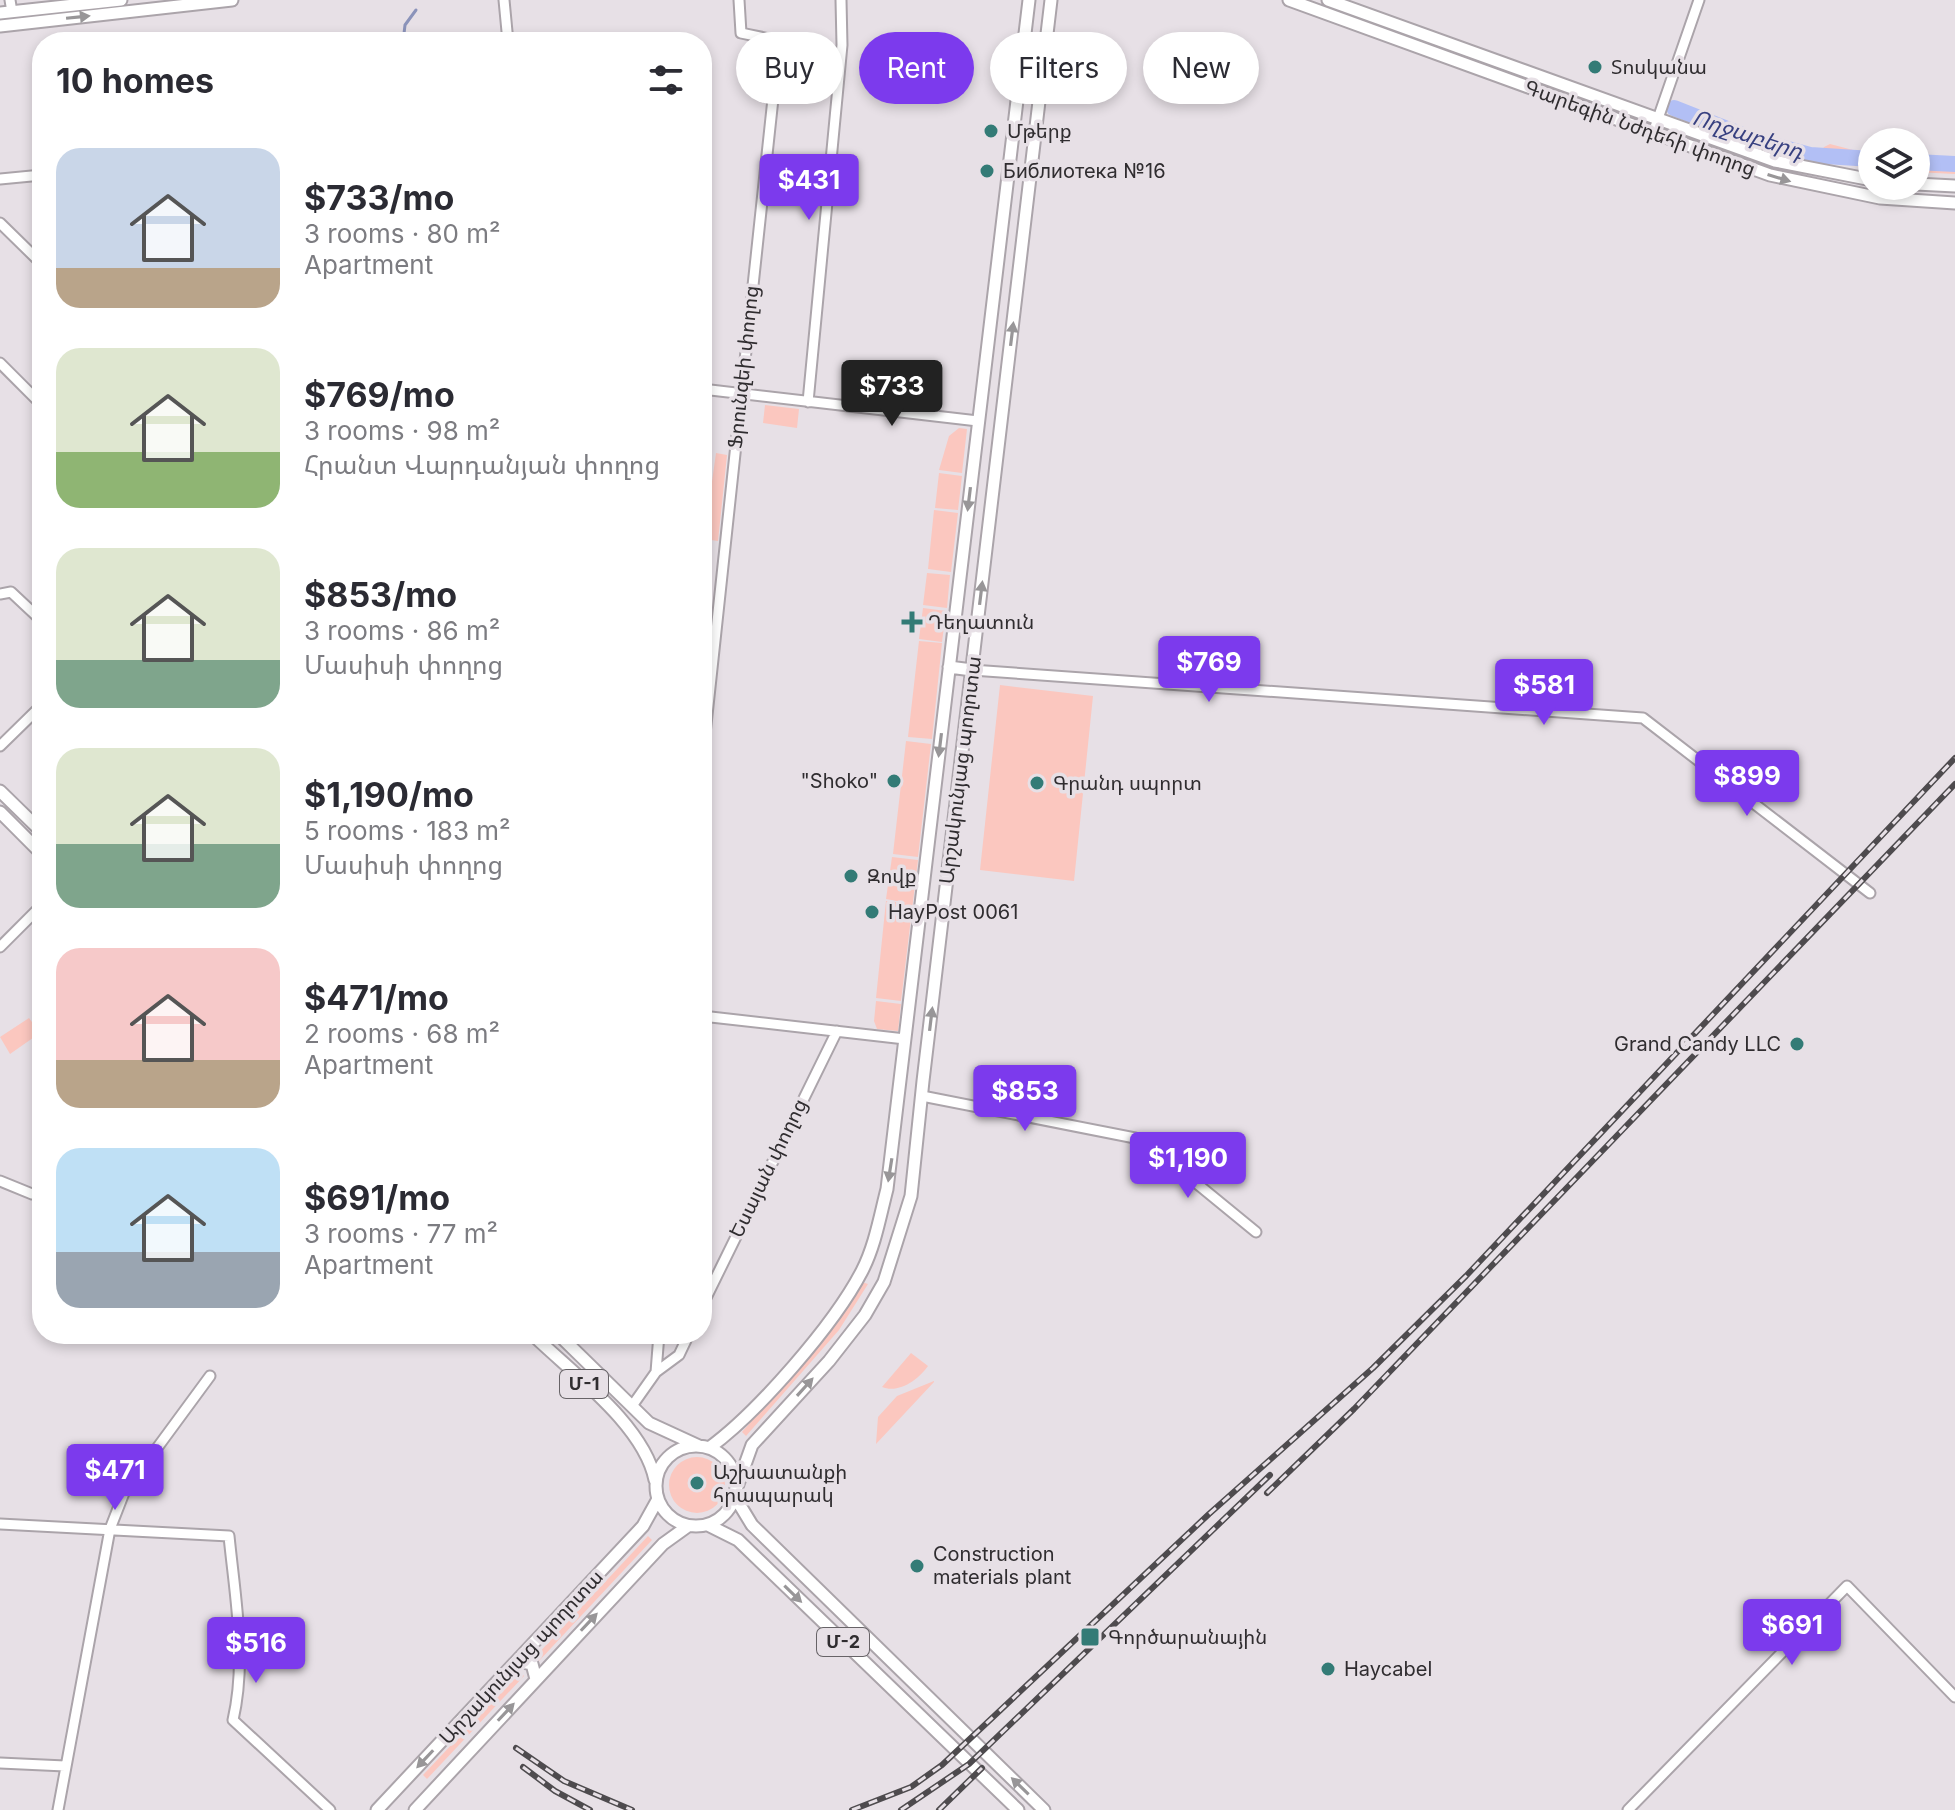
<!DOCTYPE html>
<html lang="en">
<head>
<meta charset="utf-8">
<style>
  :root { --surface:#fff; --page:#f2f2f3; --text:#2b2b33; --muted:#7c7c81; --accent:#7c3aed }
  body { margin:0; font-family:Inter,"Noto Sans Armenian",sans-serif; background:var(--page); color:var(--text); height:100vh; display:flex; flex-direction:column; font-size:30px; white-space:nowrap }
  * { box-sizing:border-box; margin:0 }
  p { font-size:26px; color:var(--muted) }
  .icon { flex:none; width:44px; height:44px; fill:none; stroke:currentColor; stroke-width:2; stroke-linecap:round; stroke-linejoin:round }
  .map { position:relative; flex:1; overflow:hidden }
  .side { position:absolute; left:32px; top:32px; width:680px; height:1312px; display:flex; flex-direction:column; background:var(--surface); border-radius:32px; box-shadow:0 4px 12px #0003 }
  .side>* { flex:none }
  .banner { position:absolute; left:736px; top:32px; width:760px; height:72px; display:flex; gap:16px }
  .buttons { position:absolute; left:1858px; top:128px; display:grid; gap:16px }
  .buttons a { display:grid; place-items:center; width:72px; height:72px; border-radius:50%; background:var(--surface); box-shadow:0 4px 12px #0003; font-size:40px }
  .price { position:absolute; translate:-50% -68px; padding:0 18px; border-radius:8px; background:var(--accent); color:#fff; font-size:26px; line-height:52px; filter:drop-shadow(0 2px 4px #0008) }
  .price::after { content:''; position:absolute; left:50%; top:48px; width:24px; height:18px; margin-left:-12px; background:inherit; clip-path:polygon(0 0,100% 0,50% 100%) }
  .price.active { background:#222; color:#fff }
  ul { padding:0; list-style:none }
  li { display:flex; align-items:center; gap:24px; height:200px; padding:0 24px }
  li span { display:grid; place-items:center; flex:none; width:224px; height:160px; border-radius:24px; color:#555 }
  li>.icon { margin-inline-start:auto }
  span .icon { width:96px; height:96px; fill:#fffc; stroke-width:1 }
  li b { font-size:34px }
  h2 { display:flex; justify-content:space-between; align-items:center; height:96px; padding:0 24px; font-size:34px }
  .tag { padding:0 28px; border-radius:36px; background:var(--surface); box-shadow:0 4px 12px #0003; font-size:28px; line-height:72px }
  .tag.active { background:var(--accent); color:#fff }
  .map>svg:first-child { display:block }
  .green { fill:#fbc7bf }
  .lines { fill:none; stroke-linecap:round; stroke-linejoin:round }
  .stream { stroke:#8b93ba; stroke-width:3 }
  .river { stroke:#b2bff5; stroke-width:16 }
  .minor-casing { stroke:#aba4aa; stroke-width:13 }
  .major-casing { stroke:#aba4aa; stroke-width:15 }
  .minor { stroke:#fff; stroke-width:9 }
  .major { stroke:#fff; stroke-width:11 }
  .rail-casing { stroke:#4e4b4e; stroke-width:6 }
  .rail { stroke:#e7e0e6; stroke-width:3; stroke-dasharray:9; stroke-linecap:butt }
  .oneway { fill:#989698 }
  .poi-dot { fill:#337b76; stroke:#e7e0e6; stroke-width:3 }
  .labels { text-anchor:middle; stroke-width:7; stroke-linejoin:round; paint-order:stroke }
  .shield { fill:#e7e0e6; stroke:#676367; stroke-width:2 }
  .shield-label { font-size:18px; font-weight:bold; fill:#302d30 }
  .poi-label { font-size:20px; fill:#302d30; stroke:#e7e0e6; text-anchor:start }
  .street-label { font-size:20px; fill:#302d30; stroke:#e7e0e6 }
  .water-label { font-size:22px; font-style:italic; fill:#374080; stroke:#e7e0e6 }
</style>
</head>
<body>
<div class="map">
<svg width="1955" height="1810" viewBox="0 0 1955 1810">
  <rect width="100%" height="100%" fill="#e7e0e6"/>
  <path class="green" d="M1830,144L1872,155V169L1816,158L1824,147Z
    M1930,156L1955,161V174L1916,172V157Z
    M765,405L799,409L797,428L763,423Z
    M959,428L967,429L962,473L939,470L949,436Z
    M716,453L727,455L718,541L704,539Z
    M939,473L962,476L958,510L935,508Z
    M934,510L958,513L951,572L928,569Z
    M927,573L950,575L947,608L923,605Z
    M923,608L946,611L942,642L919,639Z
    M919,641L942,643L932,739L908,737Z
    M1000,685L1093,696L1074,881L980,870Z
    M906,741L931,744L918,857L893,854Z
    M892,857L918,860L901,1001L876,998L886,901L907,903L886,899Z
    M876,1001L901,1004L898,1031L877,1029L874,1021Z
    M29,1018L40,1033L10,1054L0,1037Z
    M862,1282L868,1284L839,1330L746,1436L742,1432L834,1326Z
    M911,1353L928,1366C919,1379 899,1394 882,1387Z
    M934,1381V1382L876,1444L878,1417L897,1396Z
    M669 1485a28 28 0 1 1 56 0a28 28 0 1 1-56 0Z
    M648,1536L652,1540L538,1662L534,1658Z
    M520,1672L524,1676L427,1779L423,1775Z"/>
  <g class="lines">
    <path class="stream" d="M403,42L405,25L416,10"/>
    <path class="river" d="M1674,108L1755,140L1810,155L1872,159
      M1916,162L1955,164"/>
    <defs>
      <path id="minor" d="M10,0L12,12
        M504,0L508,42
        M1653,133L1699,0
        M0,179L42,175
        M0,223L42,264
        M0,363L42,405
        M702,389L978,421
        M808,402L842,45L841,0
        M0,594L11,592L42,621
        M972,670L1643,718L1870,893
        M0,746L42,705
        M702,762L778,52L770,39L741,33L739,0
        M0,947L42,905
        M702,1016L905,1039
        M922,1096L1135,1138L1151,1146L1256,1232
        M0,1181L32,1194
        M702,1306L837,1031
        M569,1344L575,1334
        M656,1372L679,1355L689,1334
        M632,1406L656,1372L659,1334
        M0,1524L229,1536C235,1597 247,1659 233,1720L330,1810
        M0,1763L65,1766
        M58,1810L110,1529L124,1493L210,1376
        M1628,1810L1847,1586L1955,1697"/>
      <path id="major" d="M1289,0L1770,175L1880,198L1955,203
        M1328,0L1775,161L1872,180
        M0,13L121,0
        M0,26L232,0
        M1916,184L1955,186
        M949,667L972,670
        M0,791L42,832
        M0,812L42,854
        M532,1334C572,1373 644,1425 655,1480
        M558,1334L649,1423L699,1446
        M656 1486a40 40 0 1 1 80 0a40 40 0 1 1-80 0Z
        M709,1448C757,1413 834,1325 862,1271C875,1246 880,1216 887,1189L1029,0
        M737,1487L752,1445L829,1361L865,1315L884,1282L911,1196L923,1081L1051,0
        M735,1497L752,1525L1044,1810
        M708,1525L738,1540L1018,1810
        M517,1661L532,1664L536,1679
        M377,1810L643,1526L658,1499
        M415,1810L663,1544L688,1526"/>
    </defs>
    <use href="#minor" class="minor-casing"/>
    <use href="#major" class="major-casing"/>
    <use href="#minor" class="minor"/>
    <use href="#major" class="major"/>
    <defs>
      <path id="rail" d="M1267,1493L1354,1409L1955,784
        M516,1748L564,1781L632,1810
        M523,1767L555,1791L590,1810
        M852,1810L911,1787L942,1765L1209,1514L1373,1368L1466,1276L1955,758
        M901,1810L969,1764L1270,1475
        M939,1810L982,1768"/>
    </defs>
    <use href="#rail" class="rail-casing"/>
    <use href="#rail" class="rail"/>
  </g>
  <defs><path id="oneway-solid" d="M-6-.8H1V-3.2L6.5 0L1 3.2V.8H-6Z" transform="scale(2)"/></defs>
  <g class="oneway">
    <use href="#oneway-solid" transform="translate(78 17) rotate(-6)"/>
    <use href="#oneway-solid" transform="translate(1779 178) rotate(17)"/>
    <use href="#oneway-solid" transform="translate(1012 334) rotate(-83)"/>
    <use href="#oneway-solid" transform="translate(969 499) rotate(97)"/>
    <use href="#oneway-solid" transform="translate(981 593) rotate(-83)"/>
    <use href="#oneway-solid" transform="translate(940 745) rotate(97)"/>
    <use href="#oneway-solid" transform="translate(931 1019) rotate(-83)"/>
    <use href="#oneway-solid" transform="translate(890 1170) rotate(99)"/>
    <use href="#oneway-solid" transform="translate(805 1387) rotate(-48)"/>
    <use href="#oneway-solid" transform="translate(793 1594) rotate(44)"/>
    <use href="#oneway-solid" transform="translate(589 1622) rotate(-47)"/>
    <use href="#oneway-solid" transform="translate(506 1712) rotate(-47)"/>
    <use href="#oneway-solid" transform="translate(425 1759) rotate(133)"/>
    <use href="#oneway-solid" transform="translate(1020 1786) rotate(-136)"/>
  </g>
  <g class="poi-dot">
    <circle cx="1595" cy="67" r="8"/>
    <circle cx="991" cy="131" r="8"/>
    <circle cx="987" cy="171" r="8"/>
    <path d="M908 610h8v8h8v8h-8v8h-8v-8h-8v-8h8z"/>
    <circle cx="894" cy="781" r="8"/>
    <circle cx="1037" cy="783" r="8"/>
    <circle cx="851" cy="876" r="8"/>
    <circle cx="872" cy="912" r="8"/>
    <circle cx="1797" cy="1044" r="8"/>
    <circle cx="697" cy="1483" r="8"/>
    <circle cx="917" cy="1566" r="8"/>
    <rect x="1080" y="1627" width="20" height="20" rx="4"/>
    <circle cx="1328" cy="1669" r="8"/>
  </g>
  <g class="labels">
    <g class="shield">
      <rect x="560" y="1370" width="48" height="28" rx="6"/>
      <rect x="817" y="1628" width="52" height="28" rx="6"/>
    </g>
    <g class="shield-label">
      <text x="584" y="1390">Մ-1</text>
      <text x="843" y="1648">Մ-2</text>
    </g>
    <g class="poi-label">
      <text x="1611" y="74">Տոսկանա</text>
      <text x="1007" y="138">Մթերք</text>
      <text x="1003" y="178">Библиотека №16</text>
      <text x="928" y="629">Դեղատուն</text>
      <text x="878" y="788" text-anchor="end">"Shoko"</text>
      <text x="1053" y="790">Գրանդ սպորտ</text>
      <text x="867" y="883">Զովք</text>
      <text x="888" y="919">HayPost 0061</text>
      <text x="1781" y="1051" text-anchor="end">Grand Candy LLC</text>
      <text x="713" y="1479">Աշխատանքի<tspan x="713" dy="23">հրապարակ</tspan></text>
      <text x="933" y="1561">Construction<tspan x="933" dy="23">materials plant</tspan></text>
      <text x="1108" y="1644">Գործարանային</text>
      <text x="1344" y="1676">Haycabel</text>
    </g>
    <g class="street-label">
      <text transform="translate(1640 128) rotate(20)" y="7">Գարեգին Նժդեհի փողոց</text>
      <text transform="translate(743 367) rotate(-84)" y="7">Ֆրունզեի փողոց</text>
      <text transform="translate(960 770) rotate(-83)" y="7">Արշակունյաց պողոտա</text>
      <text transform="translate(768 1168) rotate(-64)" y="7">Եսայան փողոց</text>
      <text transform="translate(521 1657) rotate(-47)" y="7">Արշակունյաց պողոտա</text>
    </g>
    <g class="water-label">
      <text transform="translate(1748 134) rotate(18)" y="8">Ողջաբերդ</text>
    </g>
  </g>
</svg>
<div class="buttons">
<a><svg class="icon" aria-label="layers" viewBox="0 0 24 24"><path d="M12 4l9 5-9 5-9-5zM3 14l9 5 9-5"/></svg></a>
</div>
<b class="price" style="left:809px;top:222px">$431</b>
<b class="price active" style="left:892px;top:428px">$733</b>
<b class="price" style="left:1209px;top:704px">$769</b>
<b class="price" style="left:1544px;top:727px">$581</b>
<b class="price" style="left:1747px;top:818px">$899</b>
<b class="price" style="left:1025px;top:1133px">$853</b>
<b class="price" style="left:1188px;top:1200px">$1,190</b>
<b class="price" style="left:115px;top:1512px">$471</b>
<b class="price" style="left:1792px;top:1667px">$691</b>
<b class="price" style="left:256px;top:1685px">$516</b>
<div class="banner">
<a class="tag">Buy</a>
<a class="tag active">Rent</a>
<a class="tag">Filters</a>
<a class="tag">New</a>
</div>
<section class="side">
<h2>10 homes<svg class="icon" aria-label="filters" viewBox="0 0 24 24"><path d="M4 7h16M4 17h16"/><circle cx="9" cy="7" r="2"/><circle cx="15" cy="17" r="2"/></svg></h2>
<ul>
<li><span style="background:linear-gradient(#c9d6e8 75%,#b9a48a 0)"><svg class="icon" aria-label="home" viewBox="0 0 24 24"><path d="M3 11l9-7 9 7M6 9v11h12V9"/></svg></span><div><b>$733/mo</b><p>3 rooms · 80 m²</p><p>Apartment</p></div></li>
<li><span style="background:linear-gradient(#dfe7d0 65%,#8fb573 0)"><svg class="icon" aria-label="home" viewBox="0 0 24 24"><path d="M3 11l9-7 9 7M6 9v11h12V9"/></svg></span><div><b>$769/mo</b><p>3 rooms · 98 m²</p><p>Հրանտ Վարդանյան փողոց</p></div></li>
<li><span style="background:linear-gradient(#dfe7d0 70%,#7fa58c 0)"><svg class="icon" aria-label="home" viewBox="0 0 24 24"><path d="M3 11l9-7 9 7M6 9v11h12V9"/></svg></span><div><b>$853/mo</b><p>3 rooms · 86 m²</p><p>Մասիսի փողոց</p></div></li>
<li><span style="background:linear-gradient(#dfe7d0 60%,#7fa58c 0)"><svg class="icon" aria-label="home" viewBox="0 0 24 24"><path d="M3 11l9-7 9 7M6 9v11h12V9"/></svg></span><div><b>$1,190/mo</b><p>5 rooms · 183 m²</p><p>Մասիսի փողոց</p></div></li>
<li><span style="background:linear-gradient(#f6c9c9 70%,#b9a48a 0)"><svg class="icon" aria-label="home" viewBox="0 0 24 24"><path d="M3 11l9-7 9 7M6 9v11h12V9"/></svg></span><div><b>$471/mo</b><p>2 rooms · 68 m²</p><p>Apartment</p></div></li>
<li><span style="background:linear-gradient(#bfe0f5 65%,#9aa5b1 0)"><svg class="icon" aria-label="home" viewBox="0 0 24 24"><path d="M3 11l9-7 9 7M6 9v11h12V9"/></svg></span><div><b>$691/mo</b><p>3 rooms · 77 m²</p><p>Apartment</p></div></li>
</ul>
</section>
</div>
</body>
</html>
